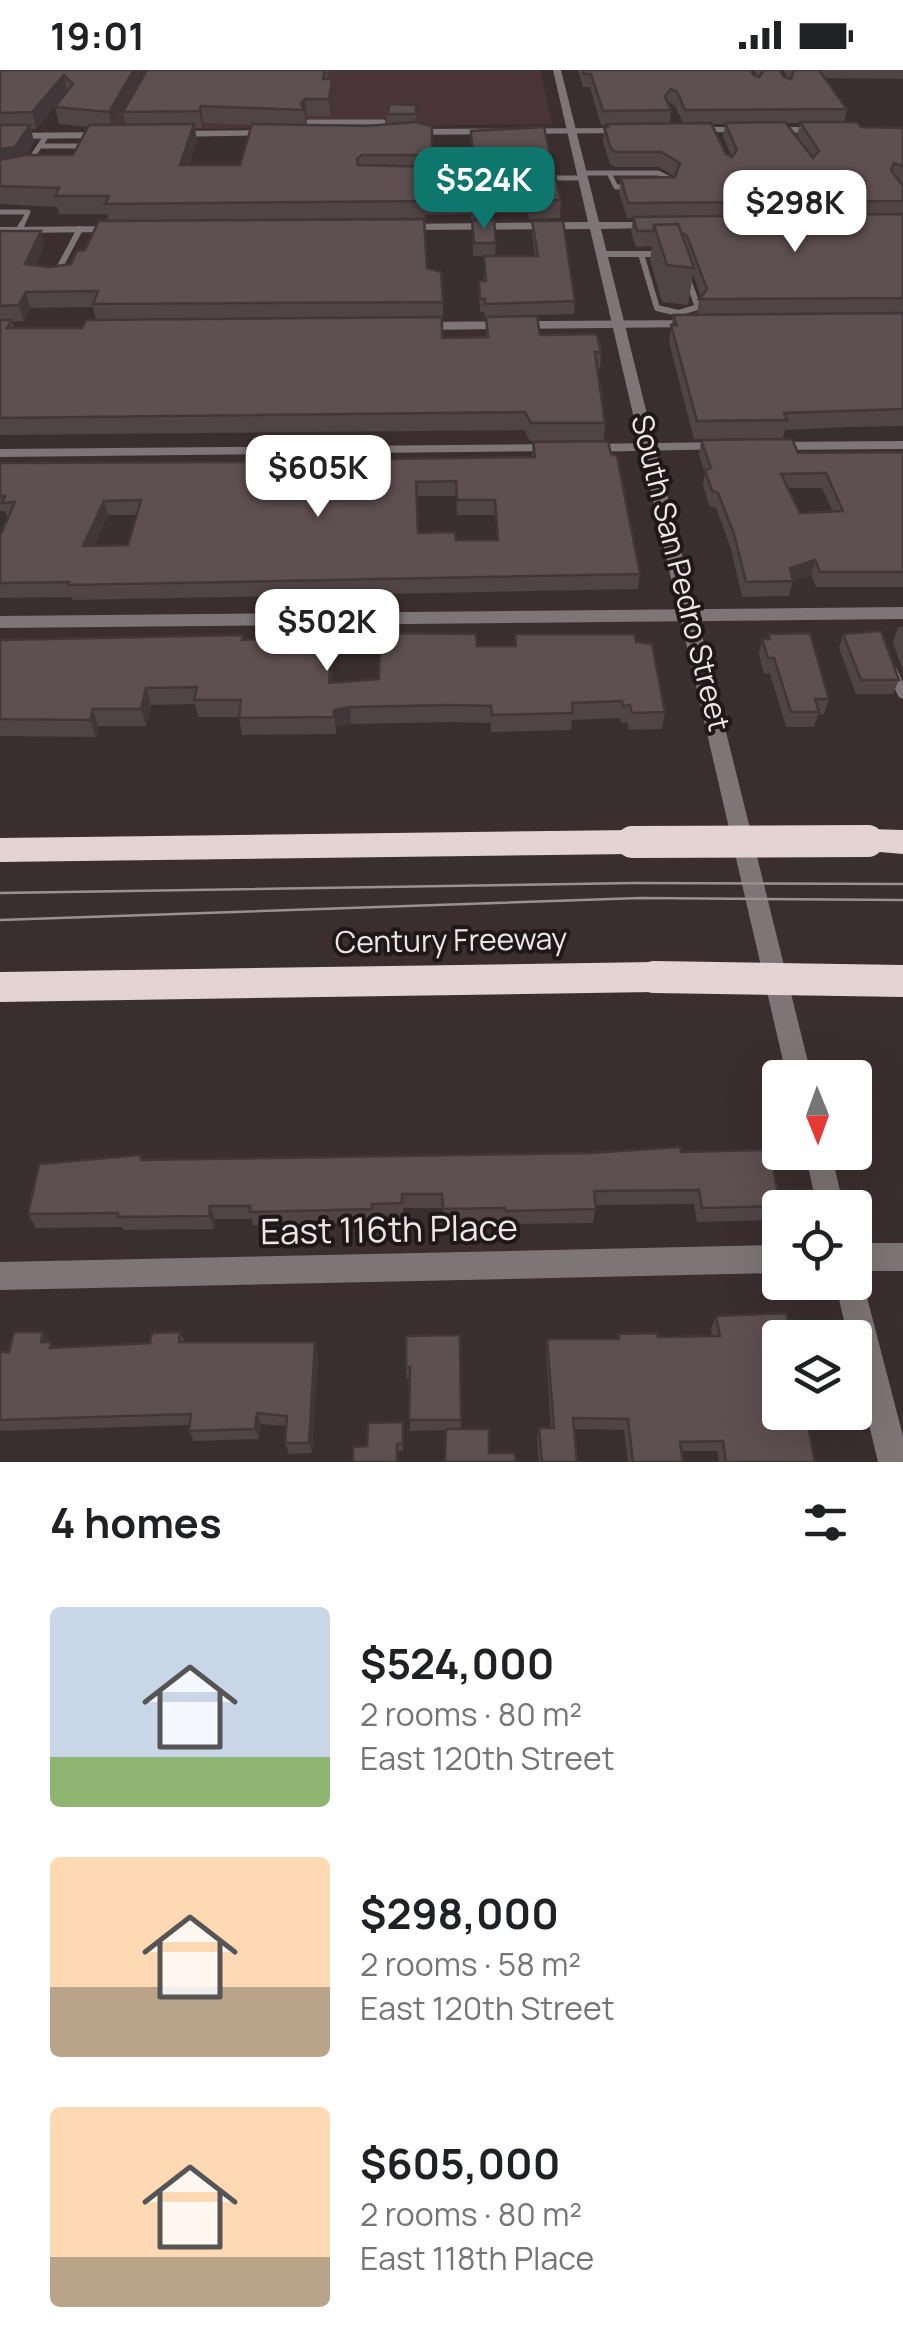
<!DOCTYPE html>
<html lang="en">
<head>
<meta charset="utf-8">
<style>
  :root { --surface:#fff; --page:#f6f6f6; --text:#202124; --muted:#757577; --accent:#0f766e }
  body { margin:0; font-family:Manrope,sans-serif; background:var(--page); color:var(--text); height:100vh; display:flex; flex-direction:column; font-size:38px; white-space:nowrap }
  * { box-sizing:border-box; margin:0 }
  p { font-size:32px; color:var(--muted) }
  .icon { flex:none; width:55px; height:55px; fill:none; stroke:currentColor; stroke-width:2; stroke-linecap:round; stroke-linejoin:round }
  .map { position:relative; height:1392px; overflow:hidden }
  .details { display:flex; flex-direction:column; background:var(--surface); flex:1 }
  .details>* { flex:none }
  .needle { width:65px; rotate:179deg }
  .fabs { position:absolute; left:762px; top:990px; display:grid; gap:20px }
  .fabs a { display:grid; place-items:center; width:110px; height:110px; border-radius:10px; background:var(--surface); box-shadow:0 10px 40px #0002; font-size:50px }
  .price { position:absolute; translate:-50% -85px; padding:0 22px; border-radius:20px; background:#fff; color:#222; font-size:32px; line-height:65px; filter:drop-shadow(0 2px 5px #0008) }
  .price::after { content:''; position:absolute; left:50%; top:60px; width:30px; height:22px; margin-left:-15px; background:inherit; clip-path:polygon(0 0,100% 0,50% 100%) }
  .price.active { background:var(--accent); color:#fff }
  ul { padding:0; list-style:none }
  li { display:flex; align-items:center; gap:30px; height:250px; padding:0 50px }
  li span { display:grid; place-items:center; flex:none; width:280px; height:200px; border-radius:10px; color:#555 }
  li>.icon { margin-inline-start:auto }
  span .icon { width:120px; height:120px; fill:#fffc; stroke-width:1 }
  li b { font-size:42px }
  h2 { display:flex; justify-content:space-between; align-items:center; height:120px; padding:0 50px; font-size:42px }
  .status { display:flex; justify-content:space-between; align-items:center; height:70px; padding:0 50px; background:var(--surface); direction:ltr }
  .status svg { height:28px; fill:currentColor }
  .map>svg:first-child { display:block }
  .built { fill:#493537 }
  .lines { fill:none; stroke-linecap:round; stroke-linejoin:round }
  .service-far3 { stroke:#7d7576; stroke-width:5 }
  .service-far2 { stroke:#7d7576; stroke-width:6 }
  .service-far1 { stroke:#7d7576; stroke-width:9 }
  .service { stroke:#7d7576; stroke-width:11 }
  .minor { fill:#7d7576; fill-rule:evenodd }
  .tertiary { fill:#7d7576; fill-rule:evenodd }
  .motorway { fill:#e5d3d4; fill-rule:evenodd }
  .tram { stroke:#9c9191; stroke-width:2.5 }
  .motorway-bridge { stroke:#e5d3d4; stroke-width:32 }
  .wall { fill:#514445; fill-rule:evenodd }
  .shaded-wall { fill:#423738 }
  .building { fill:#5e4f50; stroke:#423738; stroke-width:2.5; fill-rule:evenodd }
  .labels { text-anchor:middle; stroke-width:8; stroke-linejoin:round; paint-order:stroke }
  .street-label { font-size:30px; fill:#efe6e6; stroke:#1e1818 }
  .near-street-label { font-size:35px; fill:#efe6e6; stroke:#1e1818 }
</style>
</head>
<body>
<div class="status"><b>19:01</b><svg viewBox="0 0 49 12"><path d="M0 12V9h3v3zM5 12V6h3v6zM10 12V3h3v9zM15 12V0h3v12zM26 1h20v11H26zM47 4h2v5h-2z"/></svg></div>
<div class="map">
<svg width="903" height="1392" viewBox="0 0 903 1392">
  <rect width="100%" height="100%" fill="#3b2e2e"/>
  <path class="built" d="M137,0H540L552,54L103,60Z"/>
  <g class="lines">
    <path class="service-far3" d="M309,52H383
      M40,76H77
      M28,93L47,65
      M582,103H658L672,110L670,116
      M609,103L616,117H633
      M544,108H583
      M0,142H28L21,157"/>
    <path class="service-far2" d="M19,160L22,154
      M602,184H661
      M641,184L657,238L678,243L698,237L687,207
      M55,206L80,159"/>
    <path class="service-far1" d="M893,601L901,619"/>
    <path class="service" d="M900,617L903,623"/>
    <path class="minor" d="M690,57H826L831,60L826,63L687,62Z
      M631,58L634,63L405,65L400,62L405,59Z
      M276,60L279,65L170,67L165,64L170,61Z
      M0,63L111,62L116,65L111,68L0,69Z
      M696,250L701,251V257L415,260L409,256L415,252Z
      M903,371V379L770,380L763,376L770,372Z
      M726,372L733,376L731,379L585,382L578,378L585,374Z
      M556,374L561,375V381L0,387V379Z
      M903,537V549L0,558V546Z
      M855,1173H903V1201H855Z
      M780,1175V1203L0,1220V1192Z"/>
    <path class="tertiary" d="M553,0H561L599,152H656L662,155L656,158L601,159L812,1008H787L590,159L400,160L394,157L400,154L588,152Z
      M0,157L121,156L127,159L121,162L0,163Z
      M805,1082H831L844,1138H817Z
      M855,1200L863,1212L903,1366V1392H878L855,1296V1268H848L835,1212H855Z"/>
    <path class="motorway" d="M868,759L903,760V784L857,780L852,771L857,762Z
      M632,760L643,763L648,772L643,781L632,784L0,792V768Z
      M654,892L666,897L672,907L666,917L654,922L0,932V902Z"/>
    <path class="tram" d="M0,823L635,813L903,814
      M0,850L640,828L903,830"/>
    <path class="motorway-bridge" d="M632,772L868,771
      M654,907L903,911"/>
  </g>
  <path class="wall" d="M0,0H146L115,55L126,54L123,42L147,0H329L327,9L333,26L330,46H307L305,48V55L367,56L387,55V44L416,35V52L432,56L433,103L473,102L471,73L551,89L550,96L561,130L560,148L529,149L528,143H493V149H471V144L425,145L427,198L443,232V268L486,267V247L485,248L484,242H480L479,224V211H484V186H473L472,150L496,173L495,186H535L532,163V151L575,231L574,244L508,246L540,265L601,282L600,299H598L605,353L604,370L530,371L524,360L0,365V161H41L44,176L36,195L50,197L71,194L85,180L108,151L107,144H59L57,137L0,134ZM64,25L55,37L59,54L88,57L73,85H26L34,72L31,59H36ZM203,53L252,55L240,95H189L197,71L195,58H202ZM93,237L96,250L82,258H14L12,252L24,251L30,238Z
    M578,0H750L754,5L758,7L754,0H779L784,7L788,8L783,0H903V9L825,8L847,39L844,52L861,57L903,58V356L850,357L785,360L783,368L694,369L669,272L673,245L697,244L699,229L701,227L693,204L688,235L662,232L650,190L652,176L636,177L631,162L633,148H627L619,123L621,108L675,107L659,97H615L610,94L603,72L604,57H606L607,55H601L590,17H583ZM670,33L675,36L683,53H670L671,40L669,34ZM785,53H800L797,67L804,78ZM712,54H725L723,67L732,87L726,84Z
    M701,370L798,383L903,382V517H816L811,505L793,511L789,526L742,527L731,479L716,438L709,436L703,415L705,403L699,385ZM788,418H822L833,442L800,443Z
    M533,372L640,504L638,519L72,530L71,527L0,528V466L8,447H7L5,441H0V393L265,402L317,401L532,387ZM417,426H456L457,445H495L497,470H456L418,463ZM108,445H137L128,475L94,476Z
    M898,557H903V600L893,573Z
    M515,564L636,572L665,642L662,659L629,660L627,652L621,653L620,648L572,650L571,660L491,662V653L452,652L351,654L336,657V664L242,665L239,647H198L195,634L151,635L146,656H98L96,667L0,666V570H243L334,581L332,613L379,609L477,576H515Z
    M768,564L829,629L824,644L818,645L814,657H786L770,603L764,604L759,584L762,569H767Z
    M843,564L899,610L893,624H856L839,578Z
    M681,1082L781,1136L775,1150L697,1152L694,1134L596,1135L593,1153L505,1154L504,1151L443,1152V1138H403V1146L373,1147V1153L253,1155L252,1149H215L214,1159L124,1160L122,1157L36,1158L28,1144L141,1085L143,1090Z
    M716,1246L780,1268V1342L815,1392H719L717,1381H681L683,1392H628L624,1360L574,1359L577,1392H539L537,1368L539,1358H551L546,1281L547,1269H617L618,1264L658,1267L712,1266L711,1258Z
    M43,1262L55,1278L150,1273L180,1262L185,1272H315L318,1284L312,1383L289,1384L285,1373L286,1356L261,1354L259,1369L194,1371L189,1361V1355L0,1361V1282H9Z
    M460,1265L461,1359L489,1383L445,1392L446,1360L410,1361V1309H407L406,1298Z
    M404,1360L403,1381H398V1392H353Z"/>
  <path class="shaded-wall" d="M134,0H146L112,59L109,42Z
    M64,5L67,21L36,59L32,42Z
    M332,9L333,26L330,46L329,29Z
    M305,29L307,46L305,48L304,40L301,34Z
    M201,36L203,53L202,58L199,41Z
    M194,54L197,71L183,113L180,95Z
    M30,55L34,72L19,95L0,97V79Z
    M41,161L44,176L29,210L25,194Z
    M26,222L30,238L24,251L19,235Z
    M104,431L108,445L87,491L83,476Z
    M815,490L811,505L793,511L790,498Z
    M332,564L334,581L331,630L329,613Z
    M146,618L151,635L146,656L141,639Z
    M350,637L351,654L336,657V664L334,640Z
    M93,639L98,656L96,667L90,650Z
    M210,1136L215,1149L214,1159L209,1146Z
    M43,1262L51,1272L60,1284L41,1272Z
    M315,1272L318,1284L312,1383L309,1373Z
    M257,1343L261,1354L259,1369L255,1359Z"/>
  <path class="building" d="M0,0H134L109,42L55,37L73,14L64,5L32,42L0,43Z
    M147,0H325L323,9H332L329,29H305L301,34L304,40L201,36L199,41L123,42Z
    M583,0H750L754,5L759,7L764,0H779L784,7L791,9L794,0H819L847,39L685,40L677,22L671,19L665,26L671,40L603,41L591,4H584Z
    M390,34L416,35V44H387Z
    M415,52L432,56V85H362L357,89L358,95L433,97V103H474L473,97L553,96L561,130H530L529,124H493V130L472,131L471,126H424V131L105,134L109,126H55L59,118L0,116V90L25,85H73L89,55L194,54L180,95H240L252,54L367,56Z
    M785,52L813,88L819,81L800,52H857L861,57L903,58V96L894,93L891,100L903,116V131L628,133L621,108L675,107L680,93L661,82H616L611,79L604,57H608L607,54L711,53L726,84L732,87L737,80L725,53Z
    M0,55H30L15,77L0,79Z
    M544,57L551,89L473,90L471,61Z
    M903,144V228L699,229L707,219L687,166L681,162L678,154L654,155V161H637L633,147Z
    M424,149L427,198L441,202L443,232L93,234L98,221L26,222L19,235L0,236V161H41L25,194L50,197L71,194L77,181L85,180L99,151Z
    M472,150H494L496,173H474Z
    M532,151H563L575,231L485,234V229H480L479,211H486L484,186H538Z
    M678,154L694,198L667,195L654,155Z
    M903,243V339L784,343L787,350L697,351L671,255H677L673,245Z
    M537,246L540,265L597,264L601,282H595L605,353H531L525,342L0,348V250H12L7,258H82L86,250L442,247V268L488,267L486,247Z
    M792,369L798,383L903,382V502H820L815,490L790,498L793,511L746,512L734,464L718,423L712,421L705,400L711,398L701,370ZM826,403L843,441L800,443L781,404Z
    M608,371L611,384L617,386L640,504L68,515L69,512L0,513V466L15,432L2,433L5,426H0V393L244,392L245,387H264L261,402L317,401L318,390L535,387L533,372ZM456,411L457,430H495L498,470H456L455,462L418,463L416,412ZM141,430L128,475L83,476L104,431Z
    M881,561L899,610H861L843,564Z
    M390,563L476,564L477,576H516L515,564H634L636,572L652,574L665,642L632,643L630,635L623,636L622,631L572,633L573,643L492,645L491,636L452,635L350,637L334,640V647L239,648L241,630H194L197,617L146,618L141,639H93L90,650L0,649V570L243,565L242,570L332,564L329,613L379,609L380,566H390Z
    M810,563L829,629H815L819,642H791L774,588H768L762,569H770L768,564Z
    M680,1077L681,1082L769,1080L781,1136L702,1138L699,1120L594,1121L596,1139L506,1141L505,1138L443,1139L442,1124H402V1133L372,1134V1139L250,1142V1136H210L209,1146L118,1147V1143L28,1144L39,1094L141,1085V1090L590,1083Z
    M786,1243L793,1268H780V1342H805L815,1392H726L723,1371L680,1372L683,1392H633L628,1349L573,1348L577,1392H542L539,1358H554L547,1269H619L618,1264L657,1263L658,1267L720,1266L716,1246Z
    M14,1262H43L41,1272H51L50,1278L150,1273L152,1263L180,1262L179,1272H315L309,1373H285L287,1346L257,1343L255,1359L189,1361L191,1344L0,1350V1282H9Z
    M460,1265L461,1350H409L410,1297L406,1298V1266Z
    M403,1352V1373L397,1374V1392H353V1377L367,1376L368,1353Z
    M446,1359H489V1383H515V1392H445Z"/>
  <g class="labels">
    <g class="street-label">
      <text transform="translate(680 503) rotate(76)" y="10">South San Pedro Street</text>
      <text transform="translate(451 871) rotate(-1)" y="10">Century Freeway</text>
    </g>
    <g class="near-street-label">
      <text transform="translate(389 1160) rotate(-1)" y="12">East 116th Place</text>
    </g>
  </g>
</svg>
<div class="fabs">
<a><svg class="needle" viewBox="-14 -14 28 28"><path d="M0-13l5 13h-10z" fill="#e53935"/><path d="M0 13l5-13h-10z" fill="#757577"/></svg></a>
<a><svg class="icon" aria-label="locate" viewBox="0 0 24 24"><circle cx="12" cy="12" r="6"/><path d="M12 2v4M12 18v4M2 12h4M18 12h4"/></svg></a>
<a><svg class="icon" aria-label="layers" viewBox="0 0 24 24"><path d="M12 4l9 5-9 5-9-5zM3 14l9 5 9-5"/></svg></a>
</div>
<b class="price active" style="left:484px;top:162px">$524K</b>
<b class="price" style="left:795px;top:185px">$298K</b>
<b class="price" style="left:318px;top:450px">$605K</b>
<b class="price" style="left:327px;top:604px">$502K</b>
</div>
<section class="details">
<h2>4 homes<svg class="icon" aria-label="filters" viewBox="0 0 24 24"><path d="M4 7h16M4 17h16"/><circle cx="9" cy="7" r="2"/><circle cx="15" cy="17" r="2"/></svg></h2>
<ul>
<li><span style="background:linear-gradient(#c9d6e8 75%,#8fb573 0)"><svg class="icon" aria-label="home" viewBox="0 0 24 24"><path d="M3 11l9-7 9 7M6 9v11h12V9"/></svg></span><div><b>$524,000</b><p>2 rooms · 80 m²</p><p>East 120th Street</p></div></li>
<li><span style="background:linear-gradient(#ffd9b3 65%,#b9a48a 0)"><svg class="icon" aria-label="home" viewBox="0 0 24 24"><path d="M3 11l9-7 9 7M6 9v11h12V9"/></svg></span><div><b>$298,000</b><p>2 rooms · 58 m²</p><p>East 120th Street</p></div></li>
<li><span style="background:linear-gradient(#ffd9b3 75%,#b9a48a 0)"><svg class="icon" aria-label="home" viewBox="0 0 24 24"><path d="M3 11l9-7 9 7M6 9v11h12V9"/></svg></span><div><b>$605,000</b><p>2 rooms · 80 m²</p><p>East 118th Place</p></div></li>
</ul>
</section>
</body>
</html>
